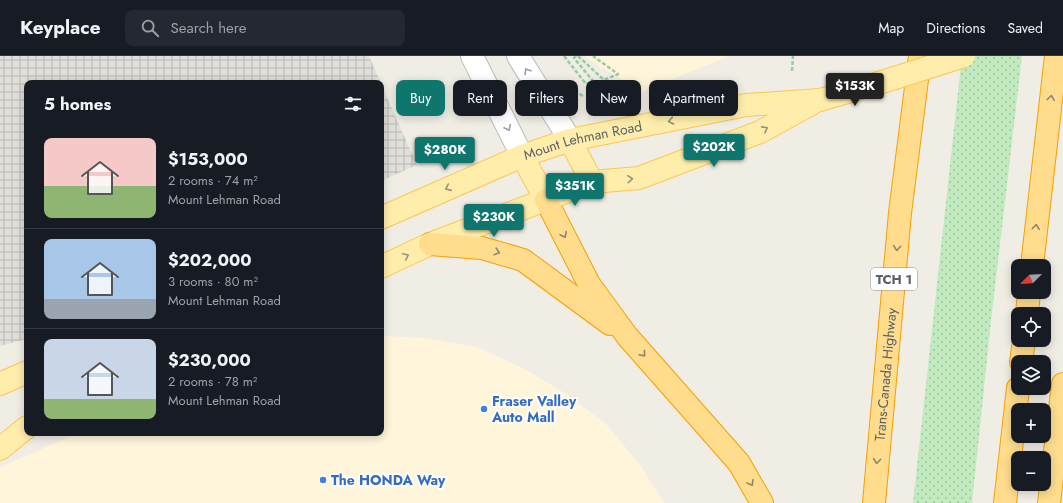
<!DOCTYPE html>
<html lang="en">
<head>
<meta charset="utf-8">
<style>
  :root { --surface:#171b24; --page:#242831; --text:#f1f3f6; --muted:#9ea1a6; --line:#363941; --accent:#0f766e }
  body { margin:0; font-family:Jost,sans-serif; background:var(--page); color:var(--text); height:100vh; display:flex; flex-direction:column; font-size:15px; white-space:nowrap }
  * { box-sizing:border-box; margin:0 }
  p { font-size:13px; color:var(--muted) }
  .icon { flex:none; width:22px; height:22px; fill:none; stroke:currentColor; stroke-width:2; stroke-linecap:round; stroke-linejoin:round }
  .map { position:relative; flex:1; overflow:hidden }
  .panel { position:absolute; left:24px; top:24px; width:360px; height:356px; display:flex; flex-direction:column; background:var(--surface); border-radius:8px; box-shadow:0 2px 10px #0003 }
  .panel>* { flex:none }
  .guide { position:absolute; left:396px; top:24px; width:380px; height:36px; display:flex; gap:8px }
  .needle { width:26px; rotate:246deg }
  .controls { position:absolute; left:1011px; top:203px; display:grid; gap:8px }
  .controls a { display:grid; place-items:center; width:40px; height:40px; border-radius:8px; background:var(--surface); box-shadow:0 2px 10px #0003; font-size:20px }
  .price { position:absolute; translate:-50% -34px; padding:0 9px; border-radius:4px; background:var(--accent); color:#fff; font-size:13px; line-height:26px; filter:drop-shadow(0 1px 2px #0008) }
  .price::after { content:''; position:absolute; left:50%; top:24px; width:12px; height:9px; margin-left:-6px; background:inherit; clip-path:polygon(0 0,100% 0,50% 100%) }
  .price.on { background:#222; color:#fff }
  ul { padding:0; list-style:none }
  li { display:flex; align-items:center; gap:12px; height:100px; padding:0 20px }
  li+li { border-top:1px solid var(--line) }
  li span { display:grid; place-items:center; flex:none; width:112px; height:80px; border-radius:8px; color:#555 }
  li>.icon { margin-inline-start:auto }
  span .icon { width:48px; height:48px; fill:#fffc; stroke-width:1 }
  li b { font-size:17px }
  h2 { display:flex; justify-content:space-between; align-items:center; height:48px; padding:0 20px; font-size:17px }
  .tag { padding:0 14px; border-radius:8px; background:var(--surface); box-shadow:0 2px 10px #0003; font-size:14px; line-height:36px }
  .tag.on { background:var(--accent); color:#fff }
  header { display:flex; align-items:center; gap:24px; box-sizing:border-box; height:56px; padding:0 20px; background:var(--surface); border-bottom:1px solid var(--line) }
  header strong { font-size:19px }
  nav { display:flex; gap:22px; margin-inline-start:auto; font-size:14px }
  .search { width:280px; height:36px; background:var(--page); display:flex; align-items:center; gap:10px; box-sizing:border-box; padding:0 14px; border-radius:8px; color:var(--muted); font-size:15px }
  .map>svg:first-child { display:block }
  .commercial { fill:#fff5db }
  .industrial { fill:url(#industrial-grid) }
  .grass { fill:url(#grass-dots) }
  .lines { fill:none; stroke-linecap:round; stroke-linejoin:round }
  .minor-casing { stroke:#b7bbc0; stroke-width:24 }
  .major-casing { stroke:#fec650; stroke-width:24 }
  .highway-casing { stroke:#f59f00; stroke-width:24 }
  .path { stroke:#97cca4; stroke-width:2.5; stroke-dasharray:4 2; stroke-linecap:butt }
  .minor { stroke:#fff; stroke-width:22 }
  .major { stroke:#ffeeab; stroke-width:22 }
  .highway { stroke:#ffdd8d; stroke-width:22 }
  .major-bridge-casing { stroke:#fec650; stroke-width:24; stroke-linecap:butt }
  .major-bridge { stroke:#ffeeab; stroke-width:22 }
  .oneway { stroke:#9da0a3 }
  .oneway2 { stroke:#8d8672 }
  .oneway3 { stroke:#95927e }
  .shop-dot { fill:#3f7fe0; stroke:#fff; stroke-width:1.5 }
  .labels { text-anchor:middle; stroke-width:3.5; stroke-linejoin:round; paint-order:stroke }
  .shield { fill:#fff; stroke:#8d9094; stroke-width:1 }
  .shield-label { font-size:13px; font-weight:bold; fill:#5c6166 }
  .street-label { font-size:14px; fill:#5c6166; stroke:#fff }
  .shop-label { font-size:14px; font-weight:bold; fill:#366cbe; stroke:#fff; text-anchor:start }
</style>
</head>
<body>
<header>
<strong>Keyplace</strong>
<div class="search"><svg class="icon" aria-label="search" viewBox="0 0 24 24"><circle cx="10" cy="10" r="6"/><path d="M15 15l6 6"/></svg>Search here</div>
<nav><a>Map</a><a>Directions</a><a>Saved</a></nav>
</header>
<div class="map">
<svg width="1063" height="447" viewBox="0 0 1063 447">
  <defs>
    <pattern id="industrial-grid" width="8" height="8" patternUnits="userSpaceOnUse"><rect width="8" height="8" fill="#e1dfd9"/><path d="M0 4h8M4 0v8" fill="none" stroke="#bab8b4"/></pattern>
    <pattern id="grass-dots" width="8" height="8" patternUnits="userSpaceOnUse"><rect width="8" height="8" fill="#c1eabf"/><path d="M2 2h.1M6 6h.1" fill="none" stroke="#a0c19f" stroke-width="1.8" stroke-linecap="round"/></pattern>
  </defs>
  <rect width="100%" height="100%" fill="#f0ede4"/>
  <path class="commercial" d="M584,0H729L642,36Z
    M381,280L426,282L477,291L523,312L568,339L606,368L641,410L664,447H0V411L79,377H381Z"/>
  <path class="industrial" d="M0,0H369L381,27H27V283L0,290Z
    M381,28L417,109L381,125Z"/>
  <path class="grass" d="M962,0H1022L991,265L972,447H913Z"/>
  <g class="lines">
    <defs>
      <path id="minor" d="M472,0L522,100
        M518,0L570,84"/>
      <g id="major">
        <path d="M570,84L592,126"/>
        <path d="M522,100L546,144"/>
        <path id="s1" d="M381,162L522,100L570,84L746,49L820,44L882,26"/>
        <path d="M381,211L430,188L592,126L639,122L760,76L813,47"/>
        <path d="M0,328L27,316"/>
        <path d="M0,393L27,371"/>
      </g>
      <g id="highway">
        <path d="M546,144L589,228L627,280L739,407L762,447"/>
        <path d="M430,188L482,192L523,204L610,268"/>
        <path d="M1032,210L1056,0"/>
        <path d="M1027,258L1029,236"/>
        <path d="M1021,306L1024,284"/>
        <path id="s2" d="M874,447L900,157L920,0"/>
        <path d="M1005,447L1018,332"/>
        <path d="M1049,447L1063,328"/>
      </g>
    </defs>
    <use href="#minor" class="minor-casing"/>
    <use href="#major" class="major-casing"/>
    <use href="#highway" class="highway-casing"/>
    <path class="path" d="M564,0L586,28L593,25L574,2L576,0
      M578,0L604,24L618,18L593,0
      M792,15L793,0
      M565,27L584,41"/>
    <use href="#minor" class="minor"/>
    <use href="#major" class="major"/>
    <use href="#highway" class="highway"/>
    <defs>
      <path id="major-bridge" d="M882,26L964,0"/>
    </defs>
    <use href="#major-bridge" class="major-bridge-casing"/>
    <use href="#major-bridge" class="major-bridge"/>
  </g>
  <defs><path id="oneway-chevron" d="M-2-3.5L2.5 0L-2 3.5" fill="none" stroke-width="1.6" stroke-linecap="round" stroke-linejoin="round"/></defs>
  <g class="oneway">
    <use href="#oneway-chevron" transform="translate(527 15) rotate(-122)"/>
    <use href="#oneway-chevron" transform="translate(508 72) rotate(63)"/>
  </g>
  <g class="oneway2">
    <use href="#oneway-chevron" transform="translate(1051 42) rotate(-83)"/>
    <use href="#oneway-chevron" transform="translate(1036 171) rotate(-83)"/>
    <use href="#oneway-chevron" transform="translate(564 179) rotate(63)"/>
    <use href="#oneway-chevron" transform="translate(897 192) rotate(95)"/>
    <use href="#oneway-chevron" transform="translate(497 196) rotate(17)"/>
    <use href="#oneway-chevron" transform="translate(643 298) rotate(49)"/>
    <use href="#oneway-chevron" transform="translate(877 405) rotate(95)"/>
    <use href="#oneway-chevron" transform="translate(751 427) rotate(59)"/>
  </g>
  <g class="oneway3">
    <use href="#oneway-chevron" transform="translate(671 65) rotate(169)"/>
    <use href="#oneway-chevron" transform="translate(765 73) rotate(-28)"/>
    <use href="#oneway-chevron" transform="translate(630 123) rotate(-5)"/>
    <use href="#oneway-chevron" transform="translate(448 132) rotate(156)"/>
    <use href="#oneway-chevron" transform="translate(406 200) rotate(-25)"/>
  </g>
  <g class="shop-dot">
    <circle cx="484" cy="353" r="4"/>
    <circle cx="323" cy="424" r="4"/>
  </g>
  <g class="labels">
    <rect class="shield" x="871" y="212" width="46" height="22" rx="3"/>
    <g class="shield-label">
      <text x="894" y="228">TCH 1</text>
    </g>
    <g class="street-label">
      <text dy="5" stroke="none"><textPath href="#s1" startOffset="217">Mount Lehman Road</textPath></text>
      <text dy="5" stroke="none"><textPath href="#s2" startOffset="129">Trans-Canada Highway</textPath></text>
    </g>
    <g class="shop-label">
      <text x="492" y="350">Fraser Valley<tspan x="492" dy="16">Auto Mall</tspan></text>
      <text x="331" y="429">The HONDA Way</text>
    </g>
  </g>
</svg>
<div class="controls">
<a><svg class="needle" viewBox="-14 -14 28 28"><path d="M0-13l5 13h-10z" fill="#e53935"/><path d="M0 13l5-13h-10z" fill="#9ea1a6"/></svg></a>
<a><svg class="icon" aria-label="locate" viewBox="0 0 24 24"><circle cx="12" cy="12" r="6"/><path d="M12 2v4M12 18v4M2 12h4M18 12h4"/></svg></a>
<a><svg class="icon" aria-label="layers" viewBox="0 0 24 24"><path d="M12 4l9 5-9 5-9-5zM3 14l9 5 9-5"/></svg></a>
<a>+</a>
<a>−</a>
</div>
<b class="price on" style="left:855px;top:51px">$153K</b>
<b class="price" style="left:714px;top:112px">$202K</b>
<b class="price" style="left:445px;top:115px">$280K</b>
<b class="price" style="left:575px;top:151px">$351K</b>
<b class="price" style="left:494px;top:182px">$230K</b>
<div class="guide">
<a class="tag on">Buy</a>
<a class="tag">Rent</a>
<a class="tag">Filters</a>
<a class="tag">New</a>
<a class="tag">Apartment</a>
</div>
<section class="panel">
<h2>5 homes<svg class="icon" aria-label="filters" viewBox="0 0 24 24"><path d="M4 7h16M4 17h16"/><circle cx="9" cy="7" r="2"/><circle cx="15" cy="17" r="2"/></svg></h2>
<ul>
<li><span style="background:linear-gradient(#f6c9c9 60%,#8fb573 0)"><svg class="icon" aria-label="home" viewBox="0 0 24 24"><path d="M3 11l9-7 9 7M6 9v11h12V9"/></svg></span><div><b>$153,000</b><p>2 rooms · 74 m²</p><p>Mount Lehman Road</p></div></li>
<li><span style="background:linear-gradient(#a9c7e8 75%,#9aa5b1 0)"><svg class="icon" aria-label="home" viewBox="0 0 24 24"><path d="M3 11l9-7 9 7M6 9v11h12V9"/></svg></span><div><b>$202,000</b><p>3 rooms · 80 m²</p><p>Mount Lehman Road</p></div></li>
<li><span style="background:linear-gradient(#c9d6e8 75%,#8fb573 0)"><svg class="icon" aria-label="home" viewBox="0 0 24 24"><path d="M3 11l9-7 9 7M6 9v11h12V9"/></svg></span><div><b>$230,000</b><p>2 rooms · 78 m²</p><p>Mount Lehman Road</p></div></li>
</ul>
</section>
</div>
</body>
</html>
